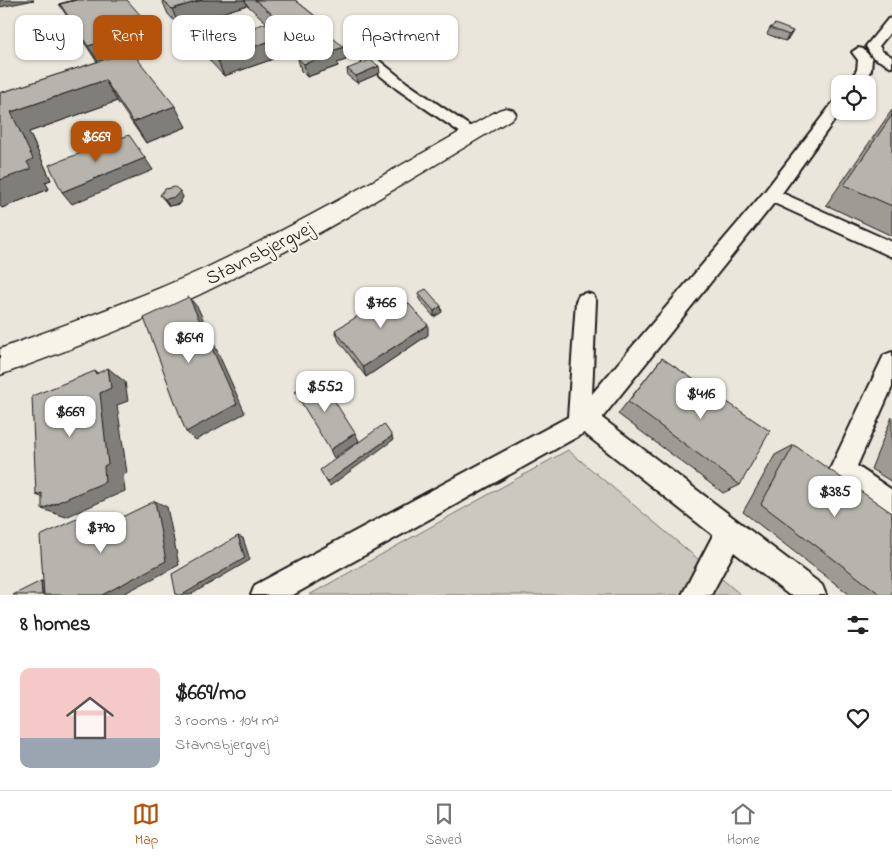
<!DOCTYPE html>
<html lang="en">
<head>
<meta charset="utf-8">
<style>
  :root { --surface:#fff; --page:#f6f6f6; --text:#222; --muted:#767676; --line:#e0e0e0; --accent:#b45309 }
  body { margin:0; font-family:"Indie Flower",sans-serif; background:var(--page); color:var(--text); height:100vh; display:flex; flex-direction:column; font-size:19px; white-space:nowrap }
  * { box-sizing:border-box; margin:0 }
  p { font-size:16px; color:var(--muted) }
  .icon { flex:none; width:28px; height:28px; fill:none; stroke:currentColor; stroke-width:2; stroke-linecap:round; stroke-linejoin:round }
  .map { position:relative; height:595px; overflow:hidden }
  .details { display:flex; flex-direction:column; background:var(--surface); flex:1 }
  .details>* { flex:none }
  .top-card { position:absolute; left:15px; top:15px; width:500px; height:45px; display:flex; gap:10px }
  .controls { position:absolute; left:831px; top:75px; display:grid; gap:10px }
  .controls a { display:grid; place-items:center; width:45px; height:45px; border-radius:10px; background:var(--surface); box-shadow:0 1px 4px #0004; font-size:25px }
  .price { position:absolute; translate:-50% -42px; padding:0 11px; border-radius:10px; background:#fff; color:#222; font-size:16px; line-height:32px; filter:drop-shadow(0 1px 2px #0008) }
  .price::after { content:''; position:absolute; left:50%; top:30px; width:15px; height:11px; margin-left:-8px; background:inherit; clip-path:polygon(0 0,100% 0,50% 100%) }
  .price.current { background:var(--accent); color:#fff }
  ul { padding:0; list-style:none }
  li { display:flex; align-items:center; gap:15px; height:125px; padding:0 20px }
  li span { display:grid; place-items:center; flex:none; width:140px; height:100px; border-radius:10px; color:#555 }
  li>.icon { margin-inline-start:auto }
  span .icon { width:60px; height:60px; fill:#fffc; stroke-width:1 }
  li b { font-size:21px }
  h2 { display:flex; justify-content:space-between; align-items:center; height:60px; padding:0 20px; font-size:21px }
  .chip { padding:0 18px; border-radius:10px; background:var(--surface); box-shadow:0 1px 4px #0004; font-size:18px; line-height:45px }
  .chip.current { background:var(--accent); color:#fff }
  .tab-bar { display:flex; justify-content:space-around; align-items:center; height:70px; border-top:1px solid var(--line); background:var(--surface); font-size:14px; color:var(--muted) }
  .tab-bar a { display:grid; justify-items:center; gap:2px }
  .tab-bar .current { color:var(--accent) }
  .map>svg:first-child { display:block }
  .green { fill:#ccc8c0; stroke:#74726e }
  .lines { fill:none; stroke-linecap:round; stroke-linejoin:round }
  .lane-casing { stroke:#1c1c1c; stroke-width:4 }
  .street-casing { stroke:#1c1c1c; stroke-width:3 }
  .lane { fill:#f7f3e8; fill-rule:evenodd }
  .street { fill:#f7f3e8; fill-rule:evenodd }
  .wall { fill:#9d9b94; stroke:#1c1c1c }
  .shaded-wall { fill:#7f7e78; stroke:#1c1c1c }
  .building { fill:#b6b4ac; stroke:#1c1c1c }
  .labels { text-anchor:middle; stroke-width:4; stroke-linejoin:round; paint-order:stroke }
  .street-label { font-size:20px; fill:#1c1c1c; stroke:#f7f3e8 }
</style>
</head>
<body>
<div class="map">
<svg width="892" height="595" viewBox="0 0 892 595">
  <rect width="100%" height="100%" fill="#eae6dc"/>
  <filter id="ink" filterUnits="userSpaceOnUse"><feTurbulence type="fractalNoise" baseFrequency=".02" numOctaves="2"/><feDisplacementMap in="SourceGraphic" scale="10" xChannelSelector="R" yChannelSelector="G"/><feConvolveMatrix kernelMatrix="1 2 1 2 8 2 1 2 1" color-interpolation-filters="sRGB"/></filter>
  <g filter="url(#ink)">
    <path class="green" d="M568,450L741,595H309Z"/>
    <g class="lines">
      <defs>
        <path id="lane" d="M892,18V30L879,46L882,51L892,57V67L872,57L866,46L888,19Z
          M858,48L863,49L872,59L871,70L861,84H847L857,70L858,60L852,52Z
          M361,49L366,50L407,83L477,131L480,134L477,137H467L397,89L356,56L355,53L356,50Z
          M840,99L841,111L782,193L892,242V257L774,203L602,418L822,585L826,595H789L734,552L711,595H682L713,535L584,433L293,595H251L255,585L568,417L576,301L579,295L586,293L593,295L596,301L592,394L765,191L835,100Z
          M892,352V387L857,466L892,490V518L883,514L833,480L829,471L884,355Z"/>
        <path id="street" d="M506,108L513,110L516,114L513,118C419,174 326,233 227,281C154,318 77,347 0,375V349C70,323 141,298 208,267C308,220 403,164 499,110Z"/>
      </defs>
      <use href="#lane" class="lane-casing"/>
      <use href="#street" class="street-casing"/>
      <use href="#lane" class="lane"/>
      <use href="#street" class="street"/>
    </g>
    <path class="wall" d="M162,0H295L324,23L326,36L346,60L337,63L338,66L307,77L301,71L298,59L310,54L308,47L224,76L210,61L203,44L267,23L247,5L179,26L168,14Z
      M59,4L159,44L132,52L186,127L146,143L117,101L29,132L51,180L45,182L49,189L2,208L0,93L97,62L70,21Z
      M770,28L793,31L789,38L785,41L767,34Z
      M347,69L380,73L357,83L348,76Z
      M892,110V236L826,205Z
      M160,195L183,197L179,204L169,206L165,201Z
      M418,293L442,312L434,317L419,299Z
      M335,330L428,335L366,377L339,341Z
      M662,358L740,485L723,493L618,414Z
      M892,417V482L871,469Z
      M794,445L892,595H850L743,512L775,455Z"/>
    <path class="shaded-wall" d="M0,0H34L0,7Z
      M202,0H245L247,5L179,26L172,9Z
      M324,23L327,40L307,42L308,47L224,76L217,59Z
      M151,27L159,44L99,63L88,46Z
      M793,31L789,38L785,41L789,35Z
      M321,47L332,51L344,47L346,60L337,63L338,66L307,77L304,64L316,60L313,48Z
      M379,66L380,73L357,83L356,76Z
      M105,80L117,101L29,132L51,180L45,182L49,189L2,208L0,206V180L27,162L11,112Z
      M175,106L186,127L146,143L133,122Z
      M145,158L153,170L72,204L62,192Z
      M180,191L183,197L179,204L169,206L165,199Z
      M189,297L198,308L245,413L196,440L186,432Z
      M441,306L442,312L434,317V311Z
      M428,325V335L366,377L363,367Z
      M108,368L125,382L128,401L117,405L127,473L123,475L125,491L66,517L42,509L58,503L36,495L104,466L100,393L95,371L110,382Z
      M355,433L359,441L334,458L330,450Z
      M392,436L393,440L330,486L327,482Z
      M155,501L167,507L179,565L121,595H102Z
      M87,514L102,519L105,538L89,533Z
      M238,536L243,538L250,560L190,595H182Z
      M41,581L51,582L52,595H42Z"/>
    <path class="building" d="M73,0H76L60,4H59Z
      M76,0H127L151,27L88,46L60,4Z
      M163,0H202L172,9Z
      M255,0H295L324,23L217,59L203,44L278,19Z
      M775,24L793,31L789,35L770,28Z
      M329,35L344,47L332,51L335,54L304,64L298,59L312,53L310,51L321,47L313,48L307,42Z
      M131,51L175,106L133,122L105,80L11,112L33,159L27,162L31,169L0,180V93Z
      M370,60L379,66L356,76L347,69Z
      M892,115V206L844,185Z
      M129,135L145,158L62,192L49,165Z
      M175,187L180,191L175,197L165,199L160,195L165,189Z
      M426,289L441,306L434,311L418,293Z
      M398,292L428,325L363,367L335,330Z
      M189,297L237,404L186,432L144,318Z
      M662,358L770,431L740,485L628,402Z
      M108,368L111,388L100,393L108,464L104,466L105,482L42,509V493L36,495L32,396L95,371L96,374Z
      M319,377L355,433L330,450L295,392Z
      M384,424L392,436L327,482L320,470Z
      M794,445L892,513V595H881L761,504Z
      M155,501L166,561L102,595H44L40,536L87,514L89,533Z
      M238,536L245,558L182,595H176L172,574Z
      M41,581L42,595H13Z"/>
  </g>
  <g class="labels">
    <g class="street-label">
      <text transform="translate(259 252) rotate(-27)" y="7">Stavnsbjergvej</text>
    </g>
  </g>
</svg>
<div class="controls">
<a><svg class="icon" aria-label="locate" viewBox="0 0 24 24"><circle cx="12" cy="12" r="6"/><path d="M12 2v4M12 18v4M2 12h4M18 12h4"/></svg></a>
</div>
<b class="price current" style="left:96px;top:163px">$669</b>
<b class="price" style="left:381px;top:329px">$766</b>
<b class="price" style="left:189px;top:364px">$649</b>
<b class="price" style="left:325px;top:413px">$552</b>
<b class="price" style="left:701px;top:420px">$416</b>
<b class="price" style="left:70px;top:438px">$669</b>
<b class="price" style="left:835px;top:518px">$385</b>
<b class="price" style="left:101px;top:554px">$790</b>
<div class="top-card">
<a class="chip">Buy</a>
<a class="chip current">Rent</a>
<a class="chip">Filters</a>
<a class="chip">New</a>
<a class="chip">Apartment</a>
</div>
</div>
<section class="details">
<h2>8 homes<svg class="icon" aria-label="filters" viewBox="0 0 24 24"><path d="M4 7h16M4 17h16"/><circle cx="9" cy="7" r="2"/><circle cx="15" cy="17" r="2"/></svg></h2>
<ul>
<li><span style="background:linear-gradient(#f6c9c9 70%,#9aa5b1 0)"><svg class="icon" aria-label="home" viewBox="0 0 24 24"><path d="M3 11l9-7 9 7M6 9v11h12V9"/></svg></span><div><b>$669/mo</b><p>3 rooms · 104 m²</p><p>Stavnsbjergvej</p></div><svg class="icon" aria-label="heart" viewBox="0 0 24 24"><path d="M12 20l-8-8c-3-5 5-10 8-4 3-6 11-1 8 4z"/></svg></li>
</ul>
</section>
<nav class="tab-bar">
<a class="current"><svg class="icon" aria-label="map" viewBox="0 0 24 24"><path d="M3 6l6-2 6 2 6-2v14l-6 2-6-2-6 2zM9 4v14M15 6v14"/></svg>Map</a>
<a><svg class="icon" aria-label="saved" viewBox="0 0 24 24"><path d="M7 4h10v16l-5-4-5 4z"/></svg>Saved</a>
<a><svg class="icon" aria-label="home" viewBox="0 0 24 24"><path d="M3 11l9-7 9 7M6 9v11h12V9"/></svg>Home</a>
</nav>
</body>
</html>
